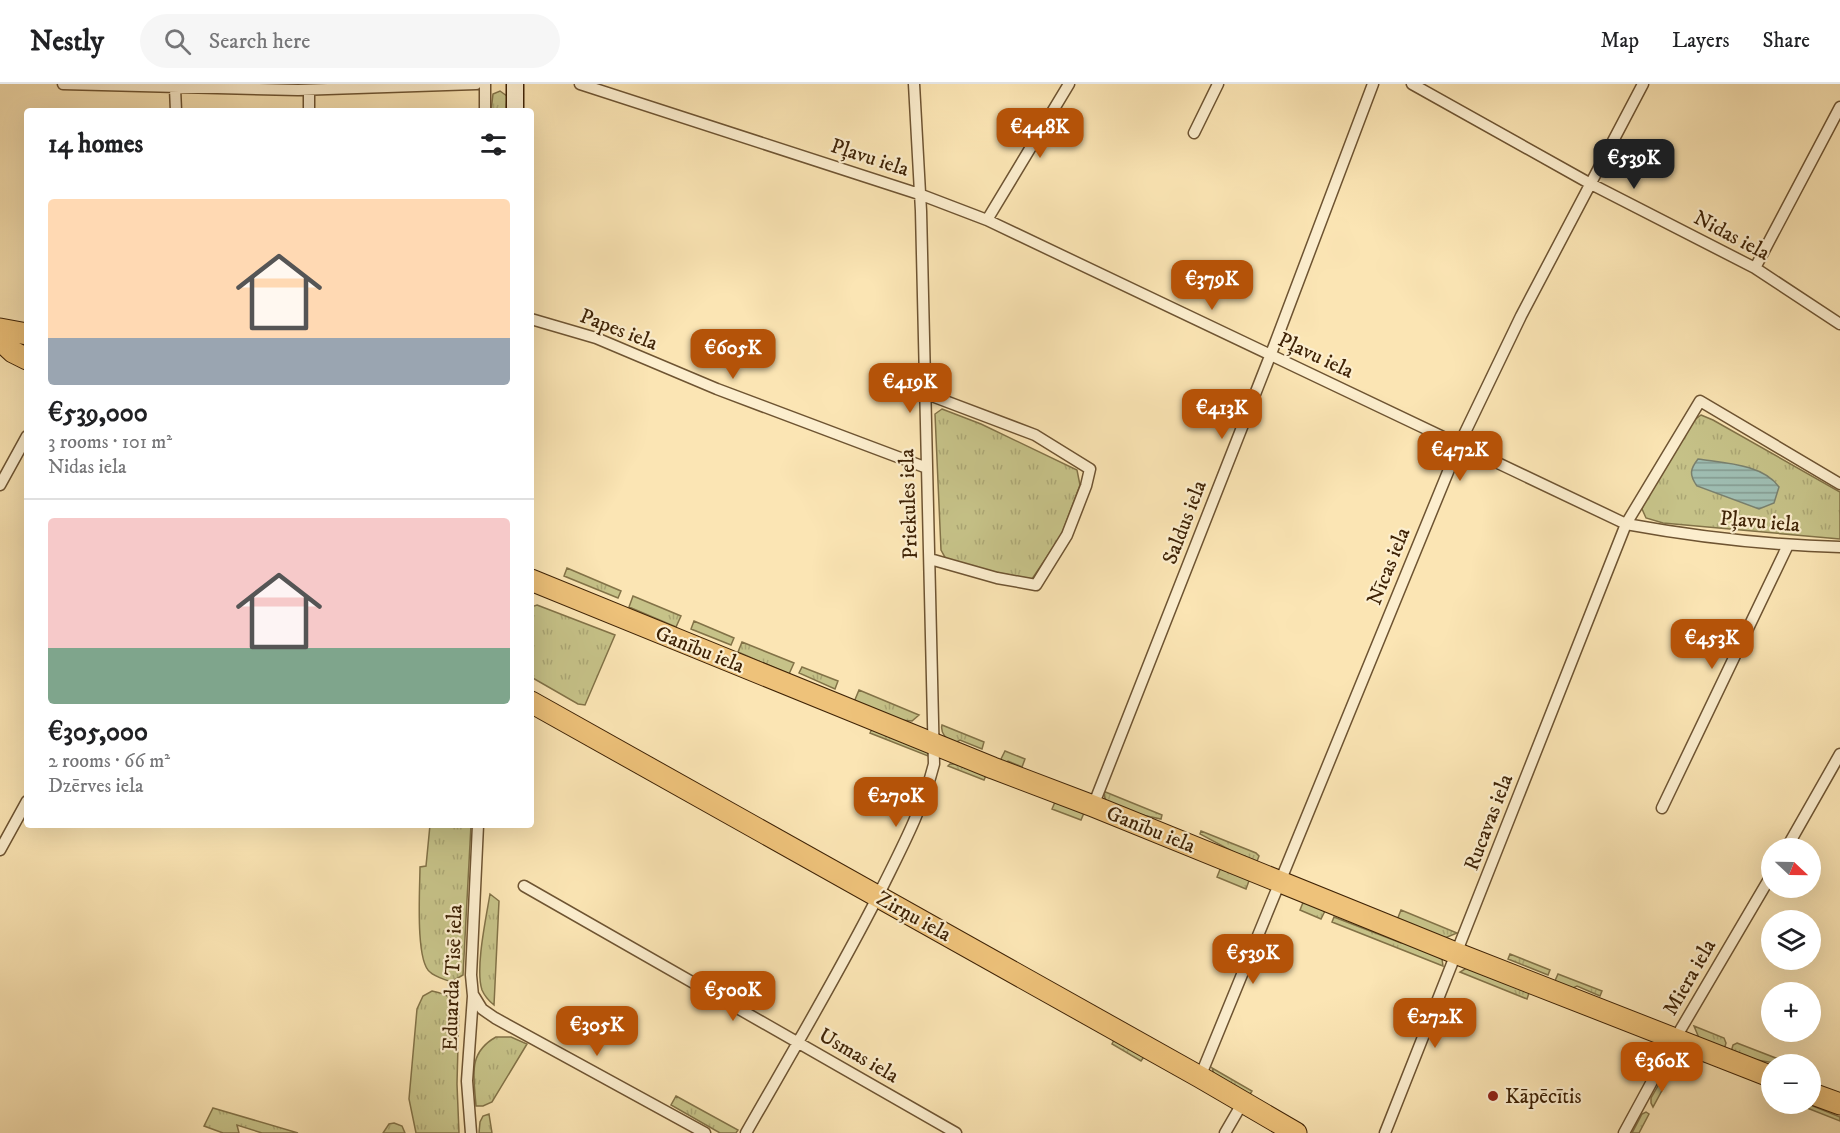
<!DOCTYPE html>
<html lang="en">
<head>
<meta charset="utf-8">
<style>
  :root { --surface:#fff; --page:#f6f6f6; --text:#202124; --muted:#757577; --line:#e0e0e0; --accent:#b45309 }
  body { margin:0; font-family:"IM FELL DW Pica",serif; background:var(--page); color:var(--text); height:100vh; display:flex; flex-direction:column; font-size:22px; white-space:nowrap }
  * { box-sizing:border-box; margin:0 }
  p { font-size:20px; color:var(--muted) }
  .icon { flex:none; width:33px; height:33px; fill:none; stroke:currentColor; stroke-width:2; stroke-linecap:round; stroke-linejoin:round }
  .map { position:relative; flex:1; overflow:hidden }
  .panel { position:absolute; left:24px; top:24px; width:510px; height:720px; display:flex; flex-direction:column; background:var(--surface); border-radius:6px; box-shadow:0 6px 24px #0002 }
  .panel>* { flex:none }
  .needle { width:39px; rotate:112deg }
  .buttons { position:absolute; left:1761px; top:754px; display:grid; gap:12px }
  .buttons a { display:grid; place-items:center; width:60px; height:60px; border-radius:50%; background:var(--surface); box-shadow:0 6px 24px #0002; font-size:30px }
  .price { position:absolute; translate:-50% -51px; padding:0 14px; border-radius:12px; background:var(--accent); color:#fff; font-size:20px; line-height:39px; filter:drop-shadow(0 2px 3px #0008) }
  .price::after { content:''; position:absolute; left:50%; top:36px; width:18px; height:14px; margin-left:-9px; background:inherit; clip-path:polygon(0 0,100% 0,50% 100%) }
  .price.current { background:#222; color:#fff }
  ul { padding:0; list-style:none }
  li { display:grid; align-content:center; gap:12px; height:318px; padding:0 24px }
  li+li { border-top:2px solid var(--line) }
  li span { display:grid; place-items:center; height:186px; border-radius:6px; color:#555 }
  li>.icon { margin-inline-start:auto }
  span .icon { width:108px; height:108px; fill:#fffc; stroke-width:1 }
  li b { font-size:26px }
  h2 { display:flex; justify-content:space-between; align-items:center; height:72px; padding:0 24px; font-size:26px }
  header { display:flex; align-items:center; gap:36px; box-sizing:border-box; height:84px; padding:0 30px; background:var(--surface); border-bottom:2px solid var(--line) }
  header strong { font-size:28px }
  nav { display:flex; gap:33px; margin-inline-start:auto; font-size:21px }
  .search { width:420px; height:54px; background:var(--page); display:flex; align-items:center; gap:15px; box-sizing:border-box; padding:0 21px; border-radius:33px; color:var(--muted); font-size:22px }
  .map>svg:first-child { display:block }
  .grass { fill:url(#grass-tufts); stroke:#827247; stroke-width:1.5 }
  .water { fill:url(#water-rules); stroke:#79806e; stroke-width:1.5 }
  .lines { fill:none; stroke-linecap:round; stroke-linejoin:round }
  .street-casing { stroke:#6e5432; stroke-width:13 }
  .secondary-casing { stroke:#3f2306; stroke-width:19 }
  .highway-casing { stroke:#3f2306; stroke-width:23 }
  .street { stroke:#fceece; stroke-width:10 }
  .secondary { stroke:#fceece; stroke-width:16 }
  .highway { stroke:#eec27a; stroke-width:21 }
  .poi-dot { fill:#8f2418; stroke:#fceece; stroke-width:2 }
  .labels { text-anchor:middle; stroke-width:4.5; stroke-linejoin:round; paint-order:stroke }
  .street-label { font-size:21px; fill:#3f2306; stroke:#fceece }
  .poi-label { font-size:21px; fill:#3f2306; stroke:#fceece; text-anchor:start }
</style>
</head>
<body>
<header>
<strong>Nestly</strong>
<div class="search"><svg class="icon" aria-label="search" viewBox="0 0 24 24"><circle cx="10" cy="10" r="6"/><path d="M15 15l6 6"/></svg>Search here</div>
<nav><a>Map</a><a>Layers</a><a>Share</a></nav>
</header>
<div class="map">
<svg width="1840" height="1049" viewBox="0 0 1840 1049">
  <defs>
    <pattern id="grass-tufts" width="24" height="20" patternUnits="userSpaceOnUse" patternTransform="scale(1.5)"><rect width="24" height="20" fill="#c6c288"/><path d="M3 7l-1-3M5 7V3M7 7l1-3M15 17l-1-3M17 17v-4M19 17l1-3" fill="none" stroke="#aba674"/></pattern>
    <pattern id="water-rules" width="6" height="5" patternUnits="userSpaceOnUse" patternTransform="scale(1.5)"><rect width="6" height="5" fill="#9fbeb3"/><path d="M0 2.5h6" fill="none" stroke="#839a90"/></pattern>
  </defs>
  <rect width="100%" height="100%" fill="#fbe5b4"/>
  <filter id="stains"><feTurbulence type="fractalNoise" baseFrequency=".00333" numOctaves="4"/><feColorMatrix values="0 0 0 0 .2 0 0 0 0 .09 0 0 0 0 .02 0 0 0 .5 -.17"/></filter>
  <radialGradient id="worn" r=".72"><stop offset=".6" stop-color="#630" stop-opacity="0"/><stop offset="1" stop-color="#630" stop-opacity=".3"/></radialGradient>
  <path class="grass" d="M500,7L507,12L506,27H491L493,10Z
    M942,325L981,340L1077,386L1080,401L1061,452L1032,495L994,488L946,475L941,466L935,330Z
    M1701,331L1713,336L1840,408V455L1663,439L1646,434L1642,425L1646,412L1689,340Z
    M567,484L621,507L618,514L564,492Z
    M633,512L681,532L676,543L629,523Z
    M537,521L615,551L585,621L578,620L531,593V523Z
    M694,537L734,554L731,561L691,545Z
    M742,558L794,579L789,590L738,568Z
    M802,583L838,597L835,605L799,589Z
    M859,606L919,631L912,637L899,636L854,618Z
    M942,641L984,658L982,665L960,656L953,660C946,655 940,649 942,641Z
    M873,643L928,665V672L870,649Z
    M1005,667L1025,675L1022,683L1008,677L1005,679L1000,677Z
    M950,680H954L987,689L984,696L948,682Z
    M1103,707L1162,731L1161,735L1123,727L1106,718Z
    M1055,718L1084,729L1081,736L1052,725Z
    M430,741H471L463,891L451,898C444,895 435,893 430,888C415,877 420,803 420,783L426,782Z
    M1201,747L1256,769L1259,772L1256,780L1200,750Z
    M1221,783L1250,794L1246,805L1217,793Z
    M490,810L499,817L494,921C489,917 485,913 482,906C475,885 486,834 490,810Z
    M1304,816L1326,825L1321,835L1300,826Z
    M1401,826L1457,849L1445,854L1397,836Z
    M1334,833L1401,859L1407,857L1442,875L1443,882L1332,838Z
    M1510,870L1550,886L1548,891L1508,875Z
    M1468,883L1530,906L1527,915L1460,888Z
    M1558,890L1602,907L1600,912L1577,902L1571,905L1554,899Z
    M432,907C444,909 452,913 459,922L457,1000L459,1049H416L409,1015L417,925L423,912Z
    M1694,942L1724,954L1726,959L1724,966L1699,954Z
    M496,953H511L527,960L492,1018L483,1022H476C474,993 467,969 496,953Z
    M1115,954L1146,970L1141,977L1112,960Z
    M1737,959L1786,978L1785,981L1757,976L1731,968L1733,961Z
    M1670,981L1673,986L1653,1023L1651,1019V1014Z
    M1212,984L1252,1007L1249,1012L1214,990Z
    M676,1012L738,1046L736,1049H720L671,1021Z
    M1797,1020H1808L1840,1033V1037Z
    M213,1024L298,1049H262L237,1041L239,1049H223L204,1042Z
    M1646,1028L1649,1030L1639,1049H1632L1642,1030Z
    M489,1030L492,1049H479L480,1038L483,1032Z
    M394,1039L402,1042L405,1049H383L389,1040Z"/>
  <path class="water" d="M1698,375C1724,379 1763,380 1779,403L1774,419L1759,425L1697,402C1689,391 1690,385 1698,375Z"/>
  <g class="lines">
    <defs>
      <path id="street" d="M63,0L298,6L476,0
        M580,0L919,110L987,136L1626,440C1697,453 1768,461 1840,463
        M1412,0L1589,99L1755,184L1840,240
        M175,4L176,27
        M309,6V27
        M485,27V0
        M1194,49L1218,0
        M987,136L1069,0
        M1755,184L1840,23
        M531,235L596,254L717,305L927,384
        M924,309L1035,351L1090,385L1086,402L1067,451L1036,501L997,494L930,475
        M0,401L27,352
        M1093,722L1274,262L1373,0
        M1662,724L1788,461
        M1786,765L1840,670
        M0,766L27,717
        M524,802L956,1049
        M474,912L482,925L495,934L705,1049
        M1200,993L1459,361L1521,232L1643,0
        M471,1049L467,997L473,912L471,891L478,741
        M746,1049C791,970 838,891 879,810C900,767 922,727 934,680L921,127L914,0
        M1225,1049L1243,1018
        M1385,1049L1626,440L1700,317L1840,400
        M1624,1049L1675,955L1772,790"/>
      <path id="secondary" d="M515,27V0"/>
      <path id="highway" d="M0,245L27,250
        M0,256L13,268L27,275
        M531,496L993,684L1093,722L1458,870L1772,993
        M531,618L1200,993L1296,1049
        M1810,1009L1840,1020"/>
    </defs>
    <use href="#street" class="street-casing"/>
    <use href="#secondary" class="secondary-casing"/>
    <use href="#highway" class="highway-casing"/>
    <use href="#street" class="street"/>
    <use href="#secondary" class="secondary"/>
    <use href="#highway" class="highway"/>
  </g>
  <circle class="poi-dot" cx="1493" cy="1012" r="6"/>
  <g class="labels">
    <g class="street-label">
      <text transform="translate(870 73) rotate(18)" y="7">Pļavu iela</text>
      <text transform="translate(1732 151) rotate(28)" y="7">Nidas iela</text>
      <text transform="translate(619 245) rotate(21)" y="7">Papes iela</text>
      <text transform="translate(1316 271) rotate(25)" y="7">Pļavu iela</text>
      <text transform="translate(908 420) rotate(-92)" y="7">Priekules iela</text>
      <text transform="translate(1760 437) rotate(5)" y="7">Pļavu iela</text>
      <text transform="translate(1184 438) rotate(-69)" y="7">Saldus iela</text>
      <text transform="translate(1388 482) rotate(-68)" y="7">Nīcas iela</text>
      <text transform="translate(700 565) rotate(22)" y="7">Ganību iela</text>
      <text transform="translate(1488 738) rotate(-69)" y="7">Rucavas iela</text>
      <text transform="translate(1151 745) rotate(22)" y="7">Ganību iela</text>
      <text transform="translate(914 832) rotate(29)" y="7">Zirņu iela</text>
      <text transform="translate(1689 893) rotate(-60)" y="7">Miera iela</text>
      <text transform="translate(452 894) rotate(-88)" y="7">Eduarda Tisē iela</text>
      <text transform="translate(859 971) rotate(30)" y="7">Usmas iela</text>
    </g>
    <g class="poi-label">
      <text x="1505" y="1019">Kāpēcītis</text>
    </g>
  </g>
  <rect width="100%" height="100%" filter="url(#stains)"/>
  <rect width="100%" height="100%" fill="url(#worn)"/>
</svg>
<div class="buttons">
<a><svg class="needle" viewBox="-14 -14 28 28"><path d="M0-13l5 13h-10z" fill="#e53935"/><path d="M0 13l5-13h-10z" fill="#757577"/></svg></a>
<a><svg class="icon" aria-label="layers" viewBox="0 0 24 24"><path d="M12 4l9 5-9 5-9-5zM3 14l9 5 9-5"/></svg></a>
<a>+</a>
<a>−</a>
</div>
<b class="price" style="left:1040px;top:75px">€448K</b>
<b class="price current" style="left:1634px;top:106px">€539K</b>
<b class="price" style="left:1212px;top:227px">€379K</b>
<b class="price" style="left:733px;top:296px">€605K</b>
<b class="price" style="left:910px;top:330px">€419K</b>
<b class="price" style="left:1222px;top:356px">€413K</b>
<b class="price" style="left:1460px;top:398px">€472K</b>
<b class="price" style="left:1712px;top:586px">€453K</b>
<b class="price" style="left:896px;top:744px">€270K</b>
<b class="price" style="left:1253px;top:901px">€539K</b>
<b class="price" style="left:733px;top:938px">€500K</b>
<b class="price" style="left:1435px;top:965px">€272K</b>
<b class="price" style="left:597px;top:973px">€305K</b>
<b class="price" style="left:1662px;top:1009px">€360K</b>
<section class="panel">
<h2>14 homes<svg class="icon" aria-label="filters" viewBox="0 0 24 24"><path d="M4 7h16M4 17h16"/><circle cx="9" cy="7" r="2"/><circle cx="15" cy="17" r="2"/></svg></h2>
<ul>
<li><span style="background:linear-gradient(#ffd9b3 75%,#9aa5b1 0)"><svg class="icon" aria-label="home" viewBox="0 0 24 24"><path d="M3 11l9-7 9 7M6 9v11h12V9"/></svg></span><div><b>€539,000</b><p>3 rooms · 101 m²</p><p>Nidas iela</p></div></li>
<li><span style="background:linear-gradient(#f6c9c9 70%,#7fa58c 0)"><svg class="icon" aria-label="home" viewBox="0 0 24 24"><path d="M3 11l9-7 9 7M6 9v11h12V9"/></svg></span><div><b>€305,000</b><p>2 rooms · 66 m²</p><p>Dzērves iela</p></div></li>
</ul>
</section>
</div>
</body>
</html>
